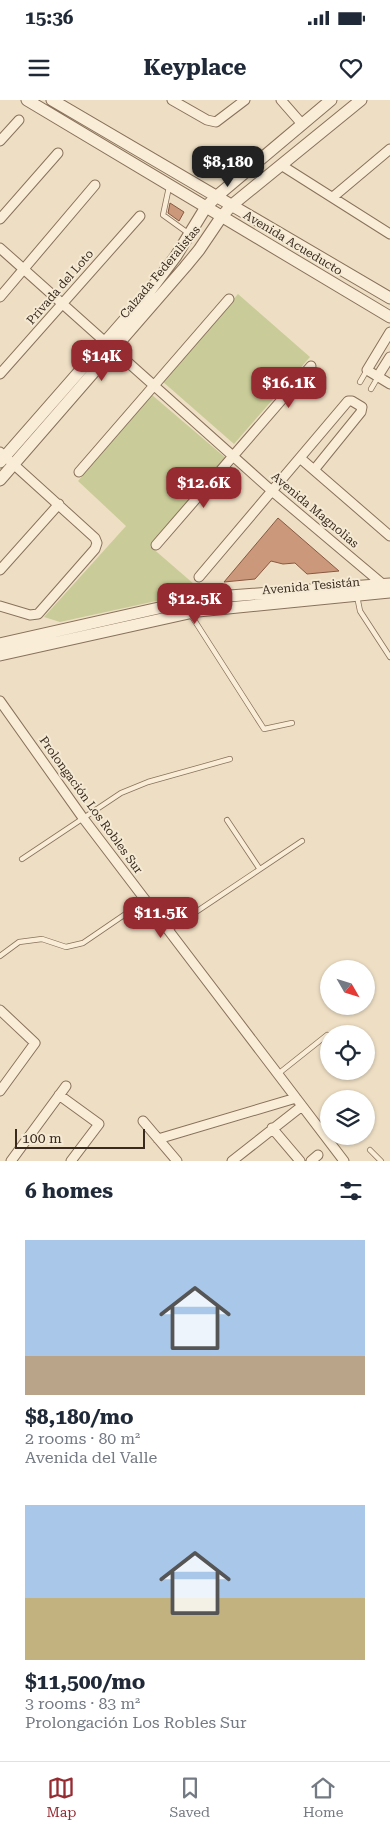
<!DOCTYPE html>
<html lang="en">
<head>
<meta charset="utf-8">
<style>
  :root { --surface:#fff; --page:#f6f6f7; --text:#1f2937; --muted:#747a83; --line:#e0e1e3; --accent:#972b32 }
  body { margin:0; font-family:"Roboto Serif",serif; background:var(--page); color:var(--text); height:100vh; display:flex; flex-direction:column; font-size:19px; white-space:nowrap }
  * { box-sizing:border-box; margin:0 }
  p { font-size:16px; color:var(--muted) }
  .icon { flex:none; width:28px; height:28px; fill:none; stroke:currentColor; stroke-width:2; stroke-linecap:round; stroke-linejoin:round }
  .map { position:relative; height:1061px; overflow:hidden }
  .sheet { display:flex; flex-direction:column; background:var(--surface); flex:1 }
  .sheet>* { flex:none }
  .needle { width:32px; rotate:129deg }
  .fabs { position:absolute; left:320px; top:860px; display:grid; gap:10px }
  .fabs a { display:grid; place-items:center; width:55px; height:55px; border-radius:50%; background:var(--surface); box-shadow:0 1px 4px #0004; font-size:25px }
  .scale { position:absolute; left:15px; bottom:12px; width:130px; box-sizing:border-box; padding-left:5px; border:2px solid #392a1f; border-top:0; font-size:14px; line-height:18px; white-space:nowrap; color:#392a1f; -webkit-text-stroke:4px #f5ead4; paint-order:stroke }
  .price { position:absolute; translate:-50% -42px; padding:0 11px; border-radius:10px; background:var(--accent); color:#fff; font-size:16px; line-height:32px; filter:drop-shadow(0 1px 2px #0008) }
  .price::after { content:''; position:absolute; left:50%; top:30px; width:15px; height:11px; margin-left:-8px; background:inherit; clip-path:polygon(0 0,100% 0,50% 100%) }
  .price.on { background:#222; color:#fff }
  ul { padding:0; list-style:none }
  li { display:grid; align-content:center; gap:10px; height:265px; padding:0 25px }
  li span { display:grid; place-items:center; height:155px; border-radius:0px; color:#555 }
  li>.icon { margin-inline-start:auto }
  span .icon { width:90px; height:90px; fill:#fffc; stroke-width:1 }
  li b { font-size:21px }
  h2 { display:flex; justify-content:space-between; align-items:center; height:60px; padding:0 25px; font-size:21px }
  .status { display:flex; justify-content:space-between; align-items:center; height:35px; padding:0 25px; background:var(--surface); direction:ltr }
  .status svg { height:14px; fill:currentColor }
  header { display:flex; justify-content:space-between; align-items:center; height:65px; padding:0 25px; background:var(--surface); font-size:22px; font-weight:700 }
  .tabs { display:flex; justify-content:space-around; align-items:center; height:70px; border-top:1px solid var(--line); background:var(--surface); font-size:14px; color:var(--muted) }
  .tabs a { display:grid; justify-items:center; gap:2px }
  .tabs .on { color:var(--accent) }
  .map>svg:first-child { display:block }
  .green { fill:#c9cc98 }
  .building { fill:#cc987b; stroke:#885941 }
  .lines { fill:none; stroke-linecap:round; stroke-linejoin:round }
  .service-casing { stroke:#89715b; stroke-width:6 }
  .minor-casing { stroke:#89715b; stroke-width:11 }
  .tertiary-casing { stroke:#89715b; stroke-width:13 }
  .service { stroke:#f9edd8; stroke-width:4.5 }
  .minor { stroke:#f9edd8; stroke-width:9 }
  .tertiary { stroke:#f9edd8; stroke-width:11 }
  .labels { text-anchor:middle; stroke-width:4; stroke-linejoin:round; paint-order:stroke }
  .street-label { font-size:12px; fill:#392a1f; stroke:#f5ead4 }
</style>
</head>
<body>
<div class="status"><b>15:36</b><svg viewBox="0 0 49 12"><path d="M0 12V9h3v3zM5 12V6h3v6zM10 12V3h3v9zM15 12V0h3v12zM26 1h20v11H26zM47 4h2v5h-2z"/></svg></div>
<header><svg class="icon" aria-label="menu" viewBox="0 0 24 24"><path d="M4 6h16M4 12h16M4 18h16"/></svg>Keyplace<svg class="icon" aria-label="heart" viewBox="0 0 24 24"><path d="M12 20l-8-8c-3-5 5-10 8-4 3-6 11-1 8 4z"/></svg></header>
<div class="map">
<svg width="390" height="1061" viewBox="0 0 390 1061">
  <rect width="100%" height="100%" fill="#eedfc4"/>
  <path class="green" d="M238,194L310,257L234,344L162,281Z
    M152,295L227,359L150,446L202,491L60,522L44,517L126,426L78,381Z"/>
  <path class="building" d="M170,103L184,112L179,121L168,113Z
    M278,418L339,471L307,474L295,463L283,464L271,461L255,479L224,482Z"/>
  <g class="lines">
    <defs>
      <path id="service" d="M169,87L163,115L188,133
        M360,282L367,270
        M371,289L378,277
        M357,496L360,511L390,557
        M191,515L264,629L292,623
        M227,720L259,768
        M22,759L121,693L148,682L230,659
        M169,830L302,741
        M0,856L19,842L42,839L66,847L83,843L146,800
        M352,971L354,974
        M278,974L327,935L329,938
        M370,1050L381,1061"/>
      <path id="minor" d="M172,0L207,20L216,22L245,0
        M281,0L302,24
        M0,41L19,20
        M281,65L390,134
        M333,97L390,49
        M0,119L58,53
        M0,148L272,391L386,487
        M0,197L95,85
        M390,232L367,270L390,284
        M0,274L140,116
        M378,276L390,257
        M0,352L95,438L97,443L95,449L38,514L30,515L0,506
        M300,358L390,436
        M79,372L229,199
        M156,445L311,266
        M0,470L59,404
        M199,477L348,301H352L362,307L361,312L314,370
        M0,601L83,718L344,1061
        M0,910L35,943L0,991
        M59,995L99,1024L71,1061
        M143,1021L177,1061
        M272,1028L300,1061
        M158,1039L296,998
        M11,1061L66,986
        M232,1061L302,1006
        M311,1061L318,1055"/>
      <path id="tertiary" d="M27,0L390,217
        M52,0L390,198
        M0,362L149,192L176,156L206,107L217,96L331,0
        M0,380L185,167L199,150L222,116L232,105L361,0
        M0,544L203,498L390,484
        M0,555L198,511L390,492"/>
    </defs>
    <use href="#service" class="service-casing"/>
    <use href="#minor" class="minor-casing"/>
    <use href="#tertiary" class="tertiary-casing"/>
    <use href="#service" class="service"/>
    <use href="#minor" class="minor"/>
    <use href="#tertiary" class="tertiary"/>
  </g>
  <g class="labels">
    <g class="street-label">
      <text transform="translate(293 143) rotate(31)" y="4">Avenida Acueducto</text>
      <text transform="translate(160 172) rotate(-50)" y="4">Calzada Federalistas</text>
      <text transform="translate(60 187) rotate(-49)" y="4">Privada del Loto</text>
      <text transform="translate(315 410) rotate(40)" y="4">Avenida Magnolias</text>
      <text transform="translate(311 486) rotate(-5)" y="4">Avenida Tesistán</text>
      <text transform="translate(91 705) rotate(54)" y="4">Prolongación Los Robles Sur</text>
    </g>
  </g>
</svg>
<div class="fabs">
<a><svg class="needle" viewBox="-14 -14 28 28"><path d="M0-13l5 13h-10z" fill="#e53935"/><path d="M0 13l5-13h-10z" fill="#747a83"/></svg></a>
<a><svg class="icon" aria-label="locate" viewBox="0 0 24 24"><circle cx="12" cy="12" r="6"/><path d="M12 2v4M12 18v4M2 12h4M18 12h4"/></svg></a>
<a><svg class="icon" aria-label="layers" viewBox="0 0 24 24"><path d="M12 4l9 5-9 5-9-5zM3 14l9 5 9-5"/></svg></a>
</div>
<div class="scale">100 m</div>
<b class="price on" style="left:228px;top:88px">$8,180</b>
<b class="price" style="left:102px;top:282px">$14K</b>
<b class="price" style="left:289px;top:309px">$16.1K</b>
<b class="price" style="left:204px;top:409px">$12.6K</b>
<b class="price" style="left:195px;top:525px">$12.5K</b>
<b class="price" style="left:161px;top:839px">$11.5K</b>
</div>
<section class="sheet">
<h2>6 homes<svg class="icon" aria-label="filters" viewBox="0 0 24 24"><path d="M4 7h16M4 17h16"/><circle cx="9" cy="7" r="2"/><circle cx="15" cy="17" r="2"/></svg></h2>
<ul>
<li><span style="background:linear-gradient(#a9c7e8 75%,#b9a48a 0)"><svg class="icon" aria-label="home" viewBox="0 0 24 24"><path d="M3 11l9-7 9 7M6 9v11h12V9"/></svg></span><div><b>$8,180/mo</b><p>2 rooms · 80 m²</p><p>Avenida del Valle</p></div></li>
<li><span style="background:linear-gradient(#a9c7e8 60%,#c2b280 0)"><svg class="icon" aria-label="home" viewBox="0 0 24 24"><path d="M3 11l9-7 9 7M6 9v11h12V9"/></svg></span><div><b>$11,500/mo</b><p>3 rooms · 83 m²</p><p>Prolongación Los Robles Sur</p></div></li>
</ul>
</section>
<nav class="tabs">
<a class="on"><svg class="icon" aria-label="map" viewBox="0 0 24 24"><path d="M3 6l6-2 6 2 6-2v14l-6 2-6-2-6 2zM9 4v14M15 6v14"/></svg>Map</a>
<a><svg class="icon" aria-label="saved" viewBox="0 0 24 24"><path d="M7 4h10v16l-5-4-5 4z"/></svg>Saved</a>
<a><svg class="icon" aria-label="home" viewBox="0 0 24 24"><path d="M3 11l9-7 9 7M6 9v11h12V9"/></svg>Home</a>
</nav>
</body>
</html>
